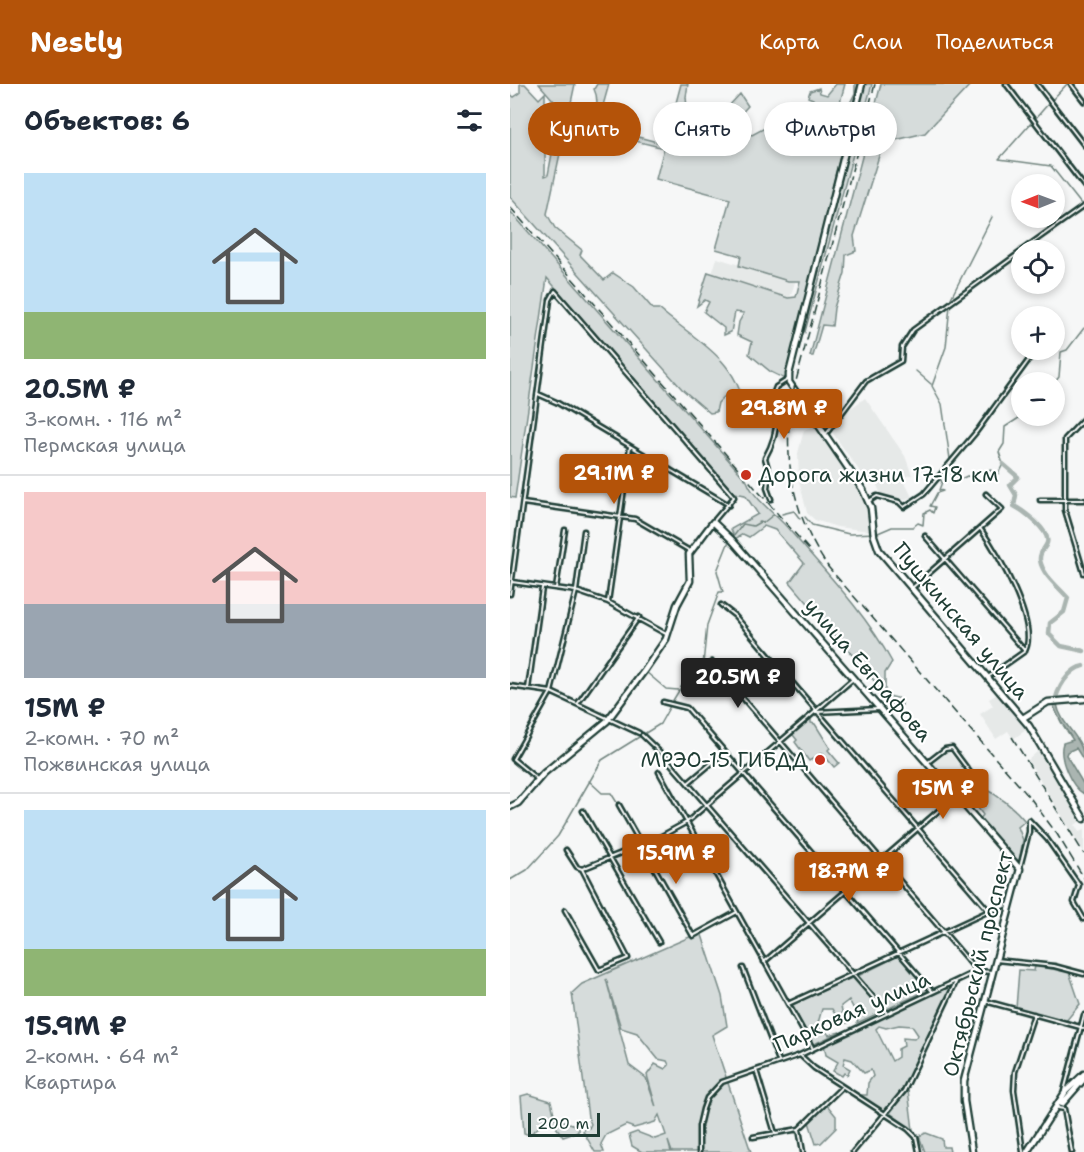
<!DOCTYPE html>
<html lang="ru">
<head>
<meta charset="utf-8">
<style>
  :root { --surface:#fff; --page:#f2f2f3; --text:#1f2937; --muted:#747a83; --line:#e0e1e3; --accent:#b45309 }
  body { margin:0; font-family:"Shantell Sans",sans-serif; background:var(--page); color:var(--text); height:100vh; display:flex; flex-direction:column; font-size:22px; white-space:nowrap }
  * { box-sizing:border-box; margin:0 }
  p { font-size:20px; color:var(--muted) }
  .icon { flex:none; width:33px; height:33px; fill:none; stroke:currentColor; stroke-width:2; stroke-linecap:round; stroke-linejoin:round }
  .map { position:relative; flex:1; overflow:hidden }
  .side { display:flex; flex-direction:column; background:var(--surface); width:510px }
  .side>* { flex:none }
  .banner { position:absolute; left:18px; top:18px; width:465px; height:54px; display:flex; gap:12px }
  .needle { width:39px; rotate:269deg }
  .fabs { position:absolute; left:501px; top:90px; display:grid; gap:12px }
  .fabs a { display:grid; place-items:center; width:54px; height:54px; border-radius:50%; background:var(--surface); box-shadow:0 3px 9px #0003; font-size:30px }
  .scale { position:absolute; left:18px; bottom:15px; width:72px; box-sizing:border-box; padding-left:6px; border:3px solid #1f3d34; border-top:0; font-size:16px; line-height:21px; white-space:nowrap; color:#1f3d34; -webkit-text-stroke:4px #fff; paint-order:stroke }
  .price { position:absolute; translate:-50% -51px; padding:0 14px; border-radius:6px; background:var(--accent); color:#fff; font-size:20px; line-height:39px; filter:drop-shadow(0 2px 3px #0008) }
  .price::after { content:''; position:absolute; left:50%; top:36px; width:18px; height:14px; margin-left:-9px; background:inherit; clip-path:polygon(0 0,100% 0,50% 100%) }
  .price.active { background:#222; color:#fff }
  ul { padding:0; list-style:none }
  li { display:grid; align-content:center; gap:12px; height:318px; padding:0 24px }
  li+li { border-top:2px solid var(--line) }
  li span { display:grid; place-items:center; height:186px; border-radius:0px; color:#555 }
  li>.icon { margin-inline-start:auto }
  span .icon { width:108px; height:108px; fill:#fffc; stroke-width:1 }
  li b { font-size:26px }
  h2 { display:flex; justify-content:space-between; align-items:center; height:72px; padding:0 24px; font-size:26px }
  .chip { padding:0 21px; border-radius:27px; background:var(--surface); box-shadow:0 3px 9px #0003; font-size:21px; line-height:54px }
  .chip.active { background:var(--accent); color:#fff }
  header { display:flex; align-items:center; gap:36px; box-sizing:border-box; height:84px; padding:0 30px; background:var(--accent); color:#fff }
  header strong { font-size:28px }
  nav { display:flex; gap:33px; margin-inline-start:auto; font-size:21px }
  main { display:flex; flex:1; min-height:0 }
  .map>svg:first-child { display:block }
  .built { fill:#e6e9e8 }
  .green { fill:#d6dcdb; stroke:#7a8c88; stroke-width:1.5; fill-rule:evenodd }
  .water { fill:#aab5b1; stroke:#72857f; stroke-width:1.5 }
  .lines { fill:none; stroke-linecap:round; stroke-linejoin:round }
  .stream { stroke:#72857f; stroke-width:1.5 }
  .river { stroke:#aab5b1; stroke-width:4.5 }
  .street-casing { stroke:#1f3d34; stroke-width:7 }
  .secondary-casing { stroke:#1f3d34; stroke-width:9 }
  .street { stroke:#fff; stroke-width:2 }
  .secondary { stroke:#fff; stroke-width:4.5 }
  .rail { stroke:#1f3d34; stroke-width:1.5; stroke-dasharray:9 4.5; stroke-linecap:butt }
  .poi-dot { fill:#c8321e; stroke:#fff; stroke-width:2 }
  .labels { text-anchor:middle; stroke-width:4.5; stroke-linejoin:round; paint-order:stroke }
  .poi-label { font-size:21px; fill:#1f3d34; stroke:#fff; text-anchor:start }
  .street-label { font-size:21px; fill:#1f3d34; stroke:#fff }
</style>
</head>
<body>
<header>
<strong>Nestly</strong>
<nav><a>Карта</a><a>Слои</a><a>Поделиться</a></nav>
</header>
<main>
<section class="side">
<h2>Объектов: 6<svg class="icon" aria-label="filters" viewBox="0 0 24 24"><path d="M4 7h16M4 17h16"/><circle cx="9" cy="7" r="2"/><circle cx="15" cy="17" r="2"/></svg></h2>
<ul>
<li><span style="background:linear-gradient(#bfe0f5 75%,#8fb573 0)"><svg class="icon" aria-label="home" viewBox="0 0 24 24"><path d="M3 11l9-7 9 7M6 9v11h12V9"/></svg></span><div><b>20.5M ₽</b><p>3-комн. · 116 m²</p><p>Пермская улица</p></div></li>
<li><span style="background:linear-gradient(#f6c9c9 60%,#9aa5b1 0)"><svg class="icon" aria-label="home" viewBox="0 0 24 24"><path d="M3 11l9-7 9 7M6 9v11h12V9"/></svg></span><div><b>15M ₽</b><p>2-комн. · 70 m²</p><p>Пожвинская улица</p></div></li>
<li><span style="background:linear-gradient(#bfe0f5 75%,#8fb573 0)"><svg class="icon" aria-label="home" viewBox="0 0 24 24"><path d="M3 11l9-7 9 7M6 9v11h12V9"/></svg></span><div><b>15.9M ₽</b><p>2-комн. · 64 m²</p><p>Квартира</p></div></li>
</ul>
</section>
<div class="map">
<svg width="574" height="1068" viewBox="0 0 574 1068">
  <rect width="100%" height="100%" fill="#f6f7f7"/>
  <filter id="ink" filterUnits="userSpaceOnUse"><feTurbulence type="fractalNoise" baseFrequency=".0167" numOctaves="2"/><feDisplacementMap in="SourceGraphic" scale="12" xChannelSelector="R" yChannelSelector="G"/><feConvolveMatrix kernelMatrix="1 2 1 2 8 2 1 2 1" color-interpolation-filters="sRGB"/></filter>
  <g filter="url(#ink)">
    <path class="built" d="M207,174L285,198L280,214L202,190Z
      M355,314L395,372L402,391L392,393L402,413L390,417L372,412L364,395L358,399L322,348L337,327Z
      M306,341L357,419L361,447L327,443L305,436L297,429L289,396L288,369L294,346Z
      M489,609L516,642V646L503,655L498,647L486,655L470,630L483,622L479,615Z
      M533,666L572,736L565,741L569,748L574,746V768L518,676L528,667Z
      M438,667L462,695L445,708L422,679Z"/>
    <path class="green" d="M10,0H15L29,15L35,9V92L38,91L45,54L41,40L47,34L49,27L57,37L37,130L45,144L72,166L70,171L94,196L103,189L124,203L143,225H149C181,253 226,274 233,320H226L225,313L215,312L208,319L206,328L200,329L172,305L0,113V10L4,13L10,9Z
      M29,0H65L58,33Z
      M87,0H99L89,36L79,47L77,44C86,34 90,17 84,5Z
      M171,0H178L176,13L178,34L203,38L207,33L205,26L216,25L230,10L238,22L226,35L219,36L217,44H230L242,51L264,39L267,31L280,36L291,30L299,33L303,15L298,13L300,7L309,4L310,9L317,11L326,0H335L329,22L336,27L345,9V0H348L275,295L261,288L239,270L242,258L227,251L229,238L234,229L225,228L221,248L214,251V244L194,228L199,218L195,216L187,222L198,188L278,214L286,213L290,197H278L229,182L231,172L206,165L220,115L146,95L154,64L85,47L86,42L155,60Z
      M355,0H362L295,248L294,246Z
      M371,0H461L415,49L373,59L344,152L346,167L336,171L335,189L324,224L322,242L312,241L303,272H300Z
      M0,127L237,397C244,415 263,428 276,442C313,485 355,528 382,578L375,589V611L391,615L392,621L377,620L362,603L366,599L280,498L294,479L265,446L254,442L239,453L233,450L225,455L221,445L248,430L235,411L224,409L37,194L5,414L0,413Z
      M301,633V639L305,640L320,664L318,666L329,679L324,683L312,669L299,677L285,658L287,656L283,651L280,652Z
      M470,695L471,703C488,711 502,721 515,737L508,743L513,756L509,778L470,735L473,731L460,713L465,706L462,701Z
      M191,848L212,912L217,942L202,951L241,1068H162L158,1057L161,1068H132L122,1062L119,1051L127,1048L145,1055L156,1051L149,1031L145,1038L124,1044L116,1041L96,1051L91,1060L94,1068H85L73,1047L76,1040L79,1044L81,1040L78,1033L62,909L72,900ZM96,895L111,944L127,949L148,975L157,977L159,981L155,985L145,980L137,991L146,1023L136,994L119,981Z
      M390,871L418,906L377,925L348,892Z
      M525,882L559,888L570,920L556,937L506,924L509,886L524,887Z
      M344,893L373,927L347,939L348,933L339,916L331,922L333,932L338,939L331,940L322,925H312L308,939L319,951L330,948L302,961L282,920Z
      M442,902L393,1005L375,1027L348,1011H357L358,999L363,992L361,986L354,989L342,976L335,974L333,981L340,985L337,991L334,989L332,992L323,987L328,978L316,971L314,960L395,921ZM389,941L402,942L408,951L404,955L393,954L394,962L388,965V973L382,977L366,945L369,942L376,944Z
      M398,1006L403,1046L380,1029Z
      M18,1010L41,1017L45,1034L68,1042V1048L53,1053L40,1034L19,1051L14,1049L11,1012Z
      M317,1021L326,1032V1044L311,1059L306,1060L299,1038Z
      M416,1049L432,1055L433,1063H439L440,1068H415L409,1052Z"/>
    <path class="water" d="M547,620C551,643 574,652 574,677L566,664L557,668L556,671L574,701V710C561,703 548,674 553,659L563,656L551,638L543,621Z
      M165,751L171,767L169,770L162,768L149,774L143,765L154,756L157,757V753Z"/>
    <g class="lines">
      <path class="stream" d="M542,16L557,0
        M525,35L539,19
        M522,38L489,75L541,82L571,120
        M440,216L482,133
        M440,221L436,263L422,302L432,320L440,375
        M406,287L421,300
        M544,299L549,293L551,268L557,266L574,244
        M438,383H440L442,391L451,395L457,392L476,396L480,386L488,390L493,380L489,368L494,360L495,343L512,332
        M272,430L284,427L290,435
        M295,433L302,441L339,450L368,449L382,443H403L408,439L413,441L414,429L420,426L423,429L425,423L420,422L427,409L433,407L429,406L432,398L429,393
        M223,453L233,440L243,442L250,438L253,439L263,431L269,432
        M175,581L180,587
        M136,588L156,605L168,606
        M162,618L181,587L185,588L193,580L197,541L209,508H213L207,487L219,457
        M79,697L92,709H101L132,759
        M136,761L145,770
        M0,796L17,786L48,752L92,676L150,640L160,622"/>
      <path class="river" d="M493,380L508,393L500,401L506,411L504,422C512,426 541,447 537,459C535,465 529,468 530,476C533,492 548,502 558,514L554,528L540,539L539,550L551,562L574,567
        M545,620C546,606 559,584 574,582"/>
      <defs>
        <path id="street" d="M496,0L574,102
          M527,0L574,61
          M561,0L574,17
          M512,166L574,122
          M28,310L46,318L219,421
          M574,335L555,355V426L574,489
          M316,350L356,297L391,277L392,263L403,246L512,167
          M261,415L257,404L259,388L255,374C263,360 267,347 267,331C267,320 260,315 266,303L277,296
          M530,416H574
          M359,417L367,412L389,418L394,423L414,410L467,347L526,266
          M13,419L125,435L180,467
          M470,444C487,468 529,540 515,567
          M415,452L515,567
          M2,498L66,507L98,518L156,550
          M46,504L55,446
          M402,504L492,425L476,410
          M0,510L40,216L45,207L224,413L203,438
          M98,518L120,363
          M211,521L225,532L479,827
          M202,578L467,887
          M478,593L515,567
          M0,602L41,608L129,649
          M18,605L32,504
          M153,618L177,624L422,907
          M68,619L129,533
          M306,628L369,625
          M132,651L155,673L376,928
          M149,688L302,963
          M27,695L3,675L41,608L66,507L74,447
          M178,699L215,668
          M109,721L183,852L227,828
          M73,727L149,858
          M519,736L537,755L569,801L564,818L574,835
          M510,783L519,748V736
          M72,785L146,755L177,738L343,595
          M55,826L89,886L118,874L72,785L67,783L56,766
          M486,876L544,882L574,890
          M254,878L465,695L442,664L435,665L417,679
          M233,884L269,977
          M475,917L574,944
          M278,920L479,827L501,820
          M290,971L304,984L398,1045L406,1053L409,1068
          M246,986L265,1049
          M554,1007L574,931
          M548,1024L554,1025L562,1068
          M289,1045L293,1068
          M243,1053L289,1045L332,1003
          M189,1068V1042L193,1025L197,1014L212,998L290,971L467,887L483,888
          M343,1068L394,1007L446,898
          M513,1068L504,1006L505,988L524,930"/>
        <path id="secondary" d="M352,0L279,290V298L353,406L361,424L364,452L369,466L519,642L574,735
          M513,634L538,618L574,615
          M0,723L8,719L34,689L97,637L134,587L156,555L167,521L180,497L179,470L203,438L222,456L510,785L454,997V1017L462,1068
          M552,1020L574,995
          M517,1068L556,1007L574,990"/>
      </defs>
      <use href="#street" class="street-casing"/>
      <use href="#secondary" class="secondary-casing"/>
      <use href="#street" class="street"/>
      <use href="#secondary" class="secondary"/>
      <path class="rail" d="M365,0L282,312C272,373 283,434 319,484L521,715L547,750L574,794
        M0,123L302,469
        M502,653L574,770"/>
    </g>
  </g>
  <g class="poi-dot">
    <circle cx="236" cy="391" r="6"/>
    <circle cx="310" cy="676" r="6"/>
  </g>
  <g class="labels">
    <g class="poi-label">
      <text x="248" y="398">Дорога жизни 17-18 км</text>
      <text x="298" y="683" text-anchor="end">МРЭО-15 ГИБДД</text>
    </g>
    <g class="street-label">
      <text transform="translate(451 537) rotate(50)" y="7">Пушкинская улица</text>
      <text transform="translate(358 586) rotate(49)" y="7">улица Евграфова</text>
      <text transform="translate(468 880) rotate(-76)" y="7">Октябрьский проспект</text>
      <text transform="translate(342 928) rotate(-24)" y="7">Парковая улица</text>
    </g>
  </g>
</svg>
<div class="fabs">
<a><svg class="needle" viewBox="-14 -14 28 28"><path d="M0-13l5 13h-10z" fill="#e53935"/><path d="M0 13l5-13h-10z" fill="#747a83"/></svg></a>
<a><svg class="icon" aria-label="locate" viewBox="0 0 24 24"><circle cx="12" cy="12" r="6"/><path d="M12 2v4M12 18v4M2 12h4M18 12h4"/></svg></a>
<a>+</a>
<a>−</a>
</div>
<div class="scale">200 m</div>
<b class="price" style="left:274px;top:356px">29.8M ₽</b>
<b class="price" style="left:104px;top:421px">29.1M ₽</b>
<b class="price active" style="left:228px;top:625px">20.5M ₽</b>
<b class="price" style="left:433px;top:736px">15M ₽</b>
<b class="price" style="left:166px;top:801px">15.9M ₽</b>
<b class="price" style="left:339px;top:819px">18.7M ₽</b>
<div class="banner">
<a class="chip active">Купить</a>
<a class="chip">Снять</a>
<a class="chip">Фильтры</a>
</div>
</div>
</main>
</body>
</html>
